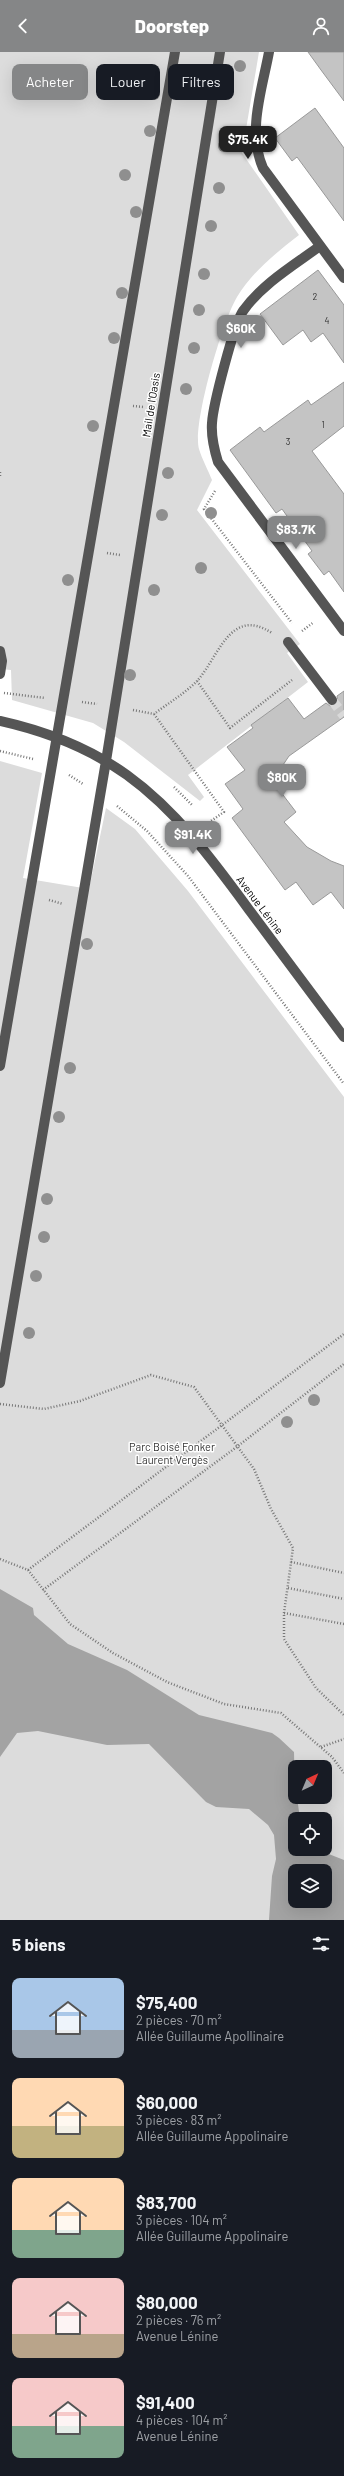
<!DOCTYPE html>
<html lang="fr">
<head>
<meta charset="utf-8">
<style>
  :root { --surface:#171b24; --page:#242831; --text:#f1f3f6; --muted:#9ea1a6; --accent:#858687 }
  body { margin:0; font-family:Barlow,sans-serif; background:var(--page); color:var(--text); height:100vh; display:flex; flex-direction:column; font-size:15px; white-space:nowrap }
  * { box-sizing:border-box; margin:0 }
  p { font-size:13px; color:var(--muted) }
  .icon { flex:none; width:22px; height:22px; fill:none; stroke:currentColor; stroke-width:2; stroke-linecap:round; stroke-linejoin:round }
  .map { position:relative; height:1868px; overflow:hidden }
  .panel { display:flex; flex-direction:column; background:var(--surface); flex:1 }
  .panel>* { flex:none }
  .guide { position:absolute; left:12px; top:12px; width:320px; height:36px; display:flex; gap:8px }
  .needle { width:26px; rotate:44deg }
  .controls { position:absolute; left:288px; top:1708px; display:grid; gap:8px }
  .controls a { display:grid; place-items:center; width:44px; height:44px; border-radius:8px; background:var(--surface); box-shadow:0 4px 16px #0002; font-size:20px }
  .price { position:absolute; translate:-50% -34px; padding:0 9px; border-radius:8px; background:var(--accent); color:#fff; font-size:13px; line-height:26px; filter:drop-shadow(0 1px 2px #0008) }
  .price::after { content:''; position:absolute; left:50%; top:24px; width:12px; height:9px; margin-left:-6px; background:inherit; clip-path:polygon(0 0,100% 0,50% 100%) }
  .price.current { background:#222; color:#fff }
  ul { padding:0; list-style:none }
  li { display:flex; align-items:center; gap:12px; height:100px; padding:0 12px }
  li span { display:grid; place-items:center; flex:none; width:112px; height:80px; border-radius:8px; color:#555 }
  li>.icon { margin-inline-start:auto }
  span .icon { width:48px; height:48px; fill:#fffc; stroke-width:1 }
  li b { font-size:17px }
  h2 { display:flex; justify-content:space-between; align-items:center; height:48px; padding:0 12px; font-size:17px }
  .pill { padding:0 14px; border-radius:8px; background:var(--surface); box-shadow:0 4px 16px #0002; font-size:14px; line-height:36px }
  .pill.current { background:var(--accent); color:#fff }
  header { display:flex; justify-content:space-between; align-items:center; height:52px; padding:0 12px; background:var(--accent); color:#fff; font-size:18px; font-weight:800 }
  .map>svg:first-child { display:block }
  .green { fill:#dcdcdc; fill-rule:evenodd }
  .water { fill:#a3a3a3; fill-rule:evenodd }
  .building { fill:#c4c4c4; stroke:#999 }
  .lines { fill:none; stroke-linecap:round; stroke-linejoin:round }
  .minor-tunnel { stroke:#d9d9d9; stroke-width:10; stroke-dasharray:10 5; stroke-linecap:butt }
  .path { stroke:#777; stroke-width:2.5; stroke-dasharray:1 2; stroke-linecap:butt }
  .minor { stroke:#555; stroke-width:10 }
  .tree { fill:#8f8f8f }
  .labels { text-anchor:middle; stroke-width:3; stroke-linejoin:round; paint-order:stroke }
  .number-label { font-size:9px; fill:#313131 }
  .street-label { font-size:11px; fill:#000; stroke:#fff }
  .park-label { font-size:11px; fill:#333; stroke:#fff }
</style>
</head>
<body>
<header><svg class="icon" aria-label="back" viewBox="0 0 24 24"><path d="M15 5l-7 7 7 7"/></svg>Doorstep<svg class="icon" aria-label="person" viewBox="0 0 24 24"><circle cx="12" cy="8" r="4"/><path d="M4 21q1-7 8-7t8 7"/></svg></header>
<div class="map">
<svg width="344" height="1868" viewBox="0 0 344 1868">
  <rect width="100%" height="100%" fill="#fff"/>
  <path class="green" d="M0,0H259L242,101L299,183C276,201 253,219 237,245C223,268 192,372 199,397C202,407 208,418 212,428L197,458L300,592L287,601L308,630L188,723L204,745L200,749L124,690L93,671L12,648L11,618L0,617Z
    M0,709L42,721L23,826L89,837L106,756L135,777L188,839L344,1045V1868H0ZM295,1715H325V1745H295ZM295,1767H325V1797H295ZM295,1819H325V1849H295Z"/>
  <path class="water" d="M0,1537L33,1556L34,1563L68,1592L127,1618L199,1663L272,1681L279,1686L294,1700L295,1745H297L300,1767H295V1797H316L344,1808V1868H269L272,1824L276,1807L274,1783L268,1773L249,1757L216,1755L206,1750L149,1692L107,1693L38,1679L17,1681L0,1705ZM295,1819H325V1849H295Z"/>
  <path class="building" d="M308,0H344V49L321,18Z
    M315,56L344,96V169L297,105L292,109L275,86Z
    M318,218L344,253V311L323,281L311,290L303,278L283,293L260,262Z
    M344,330V374L312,399L344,442V540L329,519L324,523L308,502L312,499L282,457L276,461L230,398L260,375L264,380L308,348L311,353Z
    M344,639V665L289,704L281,716L278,728L280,739L296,760L284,770L307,795L331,809L344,814V857L331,840L313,853L296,830L285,838L232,766L243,757L225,732L245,718L227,695L253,676L251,673L288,646L304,667L326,651L330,654L336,653L338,650L337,644Z"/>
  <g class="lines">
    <path class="minor-tunnel" d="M332,648L344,664"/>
    <path class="path" d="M133,354L144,355
      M0,420V425
      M215,439L204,457L292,571
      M107,501L120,503
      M302,579L314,570
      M197,629L230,676L292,628
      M4,641L45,646
      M82,650L97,652
      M133,658L154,662C167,652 184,642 196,630C218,608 229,553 272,581
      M154,662L224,760L208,771
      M0,699L33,707
      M69,723L83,732
      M174,735L193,754
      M117,754L147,779L188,824L344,1032
      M49,848L63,852
      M0,1352L44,1357L80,1349L151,1323L194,1335L254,1417L271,1457L293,1496L284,1561V1587L316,1636L344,1663
      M0,1507L28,1518L70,1572L113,1601L167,1630L224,1652L281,1661L332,1705L344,1721
      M291,1510L344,1521
      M28,1518L344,1282
      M288,1536L344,1547
      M43,1538L238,1394L344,1312
      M284,1561L344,1572
      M321,1695L344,1687"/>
    <path class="minor" d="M269,0C262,38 247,79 263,116L344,226
      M320,194C294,213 262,232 243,259C234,272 213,353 212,371C211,384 214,397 218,410L344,579
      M288,590L332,648
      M0,599L2,609L0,622
      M0,669C45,679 89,696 127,723C177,759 214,810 250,859C281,901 313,943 344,985
      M0,1014L175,0
      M0,1331L106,709L220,0"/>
  </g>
  <g class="tree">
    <circle cx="240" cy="14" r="6"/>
    <circle cx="137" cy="25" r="6"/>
    <circle cx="154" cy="42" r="6"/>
    <circle cx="150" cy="79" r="6"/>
    <circle cx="224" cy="94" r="6"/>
    <circle cx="125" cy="123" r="6"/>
    <circle cx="219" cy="136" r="6"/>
    <circle cx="136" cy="160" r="6"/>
    <circle cx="211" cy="174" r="6"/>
    <circle cx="204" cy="222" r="6"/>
    <circle cx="122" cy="241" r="6"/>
    <circle cx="199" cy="258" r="6"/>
    <circle cx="114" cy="286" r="6"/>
    <circle cx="194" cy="296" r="6"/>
    <circle cx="186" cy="337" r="6"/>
    <circle cx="93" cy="374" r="6"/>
    <circle cx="168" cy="421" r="6"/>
    <circle cx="211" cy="461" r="6"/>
    <circle cx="162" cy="463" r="6"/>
    <circle cx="201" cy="516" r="6"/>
    <circle cx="68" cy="528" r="6"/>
    <circle cx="154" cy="538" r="6"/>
    <circle cx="130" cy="623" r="6"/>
    <circle cx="87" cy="892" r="6"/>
    <circle cx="70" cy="1016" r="6"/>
    <circle cx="59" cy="1065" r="6"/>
    <circle cx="47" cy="1147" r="6"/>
    <circle cx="44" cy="1185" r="6"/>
    <circle cx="36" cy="1224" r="6"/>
    <circle cx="29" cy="1281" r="6"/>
    <circle cx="314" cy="1348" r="6"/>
    <circle cx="287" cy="1370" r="6"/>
  </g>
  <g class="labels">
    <g class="number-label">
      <text x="315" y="248">2</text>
      <text x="327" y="272">4</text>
      <text x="323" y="376">1</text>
      <text x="288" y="393">3</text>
    </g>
    <g class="street-label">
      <text transform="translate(151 353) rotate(-81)" y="4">Mail de l'Oasis</text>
      <text transform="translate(260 853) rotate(53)" y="4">Avenue Lénine</text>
    </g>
    <g class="park-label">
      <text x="172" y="1399">Parc Boisé Fonker<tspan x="172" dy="13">Laurent Vergès</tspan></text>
    </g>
  </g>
</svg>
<div class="controls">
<a><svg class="needle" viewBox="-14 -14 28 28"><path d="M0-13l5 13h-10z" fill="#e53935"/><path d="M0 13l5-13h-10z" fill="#9ea1a6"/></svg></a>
<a><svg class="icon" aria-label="locate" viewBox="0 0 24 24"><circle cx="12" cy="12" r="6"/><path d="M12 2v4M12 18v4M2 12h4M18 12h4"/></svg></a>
<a><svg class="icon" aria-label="layers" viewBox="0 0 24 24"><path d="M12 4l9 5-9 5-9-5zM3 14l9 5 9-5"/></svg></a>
</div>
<b class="price current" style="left:248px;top:108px">$75.4K</b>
<b class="price" style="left:241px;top:297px">$60K</b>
<b class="price" style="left:296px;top:498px">$83.7K</b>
<b class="price" style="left:282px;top:746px">$80K</b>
<b class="price" style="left:193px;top:803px">$91.4K</b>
<div class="guide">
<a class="pill current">Acheter</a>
<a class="pill">Louer</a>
<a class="pill">Filtres</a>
</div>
</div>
<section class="panel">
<h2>5 biens<svg class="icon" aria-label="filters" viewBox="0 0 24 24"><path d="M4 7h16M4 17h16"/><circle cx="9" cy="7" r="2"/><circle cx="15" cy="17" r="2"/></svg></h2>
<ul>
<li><span style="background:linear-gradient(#a9c7e8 65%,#9aa5b1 0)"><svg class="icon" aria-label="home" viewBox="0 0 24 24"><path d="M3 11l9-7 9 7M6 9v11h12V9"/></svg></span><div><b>$75,400</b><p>2 pièces · 70 m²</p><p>Allée Guillaume Apollinaire</p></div></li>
<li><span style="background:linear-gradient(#ffd9b3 60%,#c2b280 0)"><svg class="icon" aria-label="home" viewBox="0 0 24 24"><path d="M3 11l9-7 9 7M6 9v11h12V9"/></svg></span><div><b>$60,000</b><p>3 pièces · 83 m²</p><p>Allée Guillaume Appolinaire</p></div></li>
<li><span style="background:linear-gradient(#ffd9b3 65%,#7fa58c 0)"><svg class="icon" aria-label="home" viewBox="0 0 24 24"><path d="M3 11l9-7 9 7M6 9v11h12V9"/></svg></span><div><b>$83,700</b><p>3 pièces · 104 m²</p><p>Allée Guillaume Appolinaire</p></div></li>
<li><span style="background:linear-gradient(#f6c9c9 70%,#b9a48a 0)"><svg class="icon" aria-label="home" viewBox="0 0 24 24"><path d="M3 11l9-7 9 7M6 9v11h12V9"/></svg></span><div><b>$80,000</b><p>2 pièces · 76 m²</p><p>Avenue Lénine</p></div></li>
<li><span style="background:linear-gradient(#f6c9c9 60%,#7fa58c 0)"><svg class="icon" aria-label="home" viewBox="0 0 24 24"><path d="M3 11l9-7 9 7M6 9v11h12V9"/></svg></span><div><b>$91,400</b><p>4 pièces · 104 m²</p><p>Avenue Lénine</p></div></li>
</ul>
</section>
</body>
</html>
